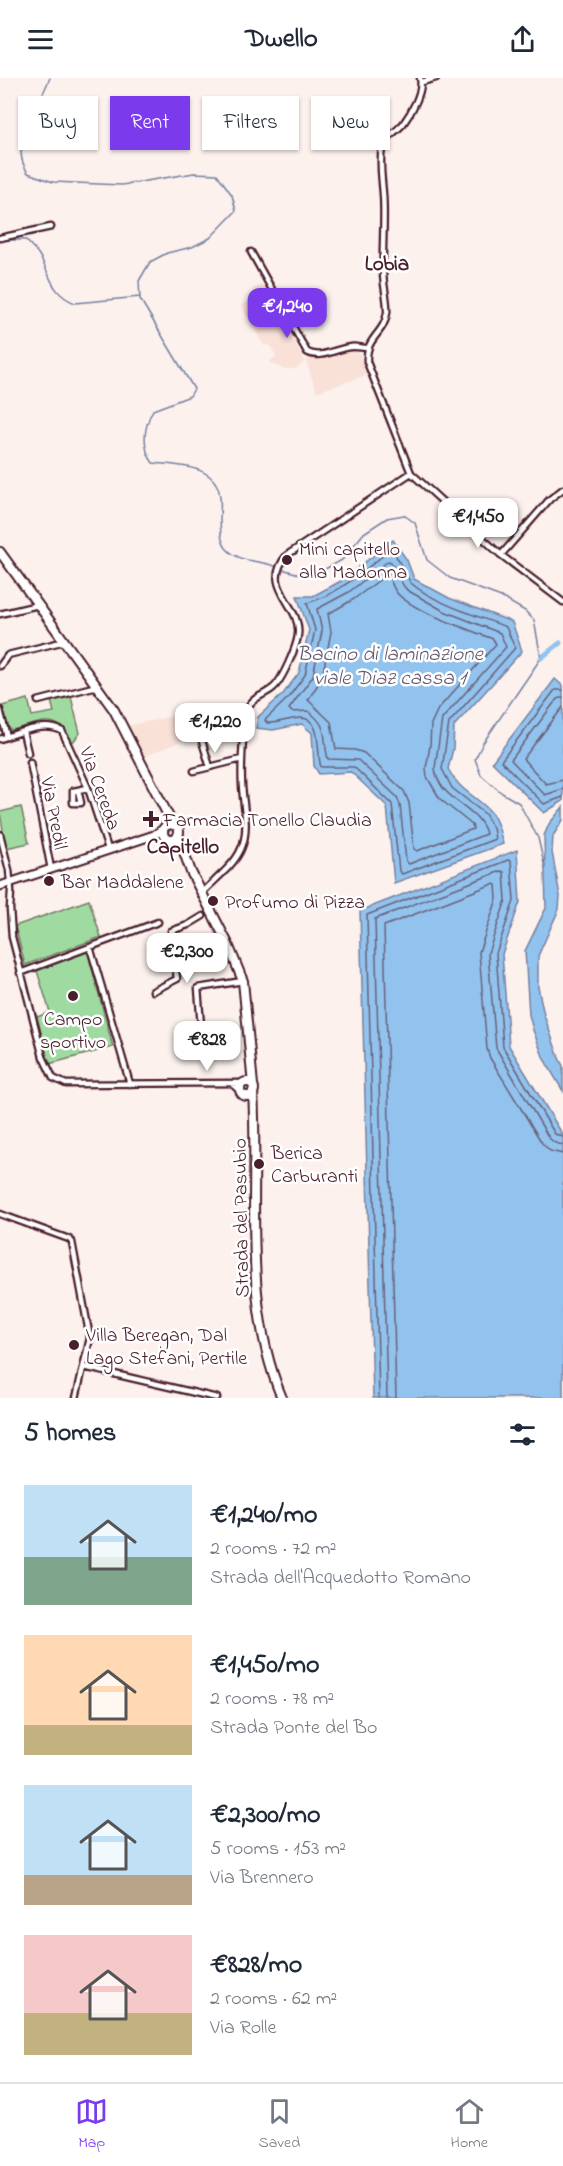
<!DOCTYPE html>
<html lang="en">
<head>
<meta charset="utf-8">
<style>
  :root { --surface:#fff; --page:#f6f6f7; --text:#1f2937; --muted:#747a83; --line:#e0e1e3; --accent:#7c3aed }
  body { margin:0; font-family:"Indie Flower",sans-serif; background:var(--page); color:var(--text); height:100vh; display:flex; flex-direction:column; font-size:22px; white-space:nowrap }
  * { box-sizing:border-box; margin:0 }
  p { font-size:20px; color:var(--muted) }
  .icon { flex:none; width:33px; height:33px; fill:none; stroke:currentColor; stroke-width:2; stroke-linecap:round; stroke-linejoin:round }
  .map { position:relative; height:1320px; overflow:hidden }
  .details { display:flex; flex-direction:column; background:var(--surface); flex:1 }
  .details>* { flex:none }
  .top-card { position:absolute; left:18px; top:18px; width:528px; height:54px; display:flex; gap:12px }
  .price { position:absolute; translate:-50% -51px; padding:0 14px; border-radius:12px; background:#fff; color:#222; font-size:20px; line-height:39px; filter:drop-shadow(0 2px 3px #0008) }
  .price::after { content:''; position:absolute; left:50%; top:36px; width:18px; height:14px; margin-left:-9px; background:inherit; clip-path:polygon(0 0,100% 0,50% 100%) }
  .price.selected { background:var(--accent); color:#fff }
  ul { padding:0; list-style:none }
  li { display:flex; align-items:center; gap:18px; height:150px; padding:0 24px }
  li span { display:grid; place-items:center; flex:none; width:168px; height:120px; border-radius:0px; color:#555 }
  li>.icon { margin-inline-start:auto }
  span .icon { width:72px; height:72px; fill:#fffc; stroke-width:1 }
  li b { font-size:26px }
  h2 { display:flex; justify-content:space-between; align-items:center; height:72px; padding:0 24px; font-size:26px }
  .pill { padding:0 21px; border-radius:0px; background:var(--surface); box-shadow:0 2px 4px #0004; font-size:21px; line-height:54px }
  .pill.selected { background:var(--accent); color:#fff }
  header { display:flex; justify-content:space-between; align-items:center; height:78px; padding:0 24px; background:var(--surface); font-size:27px; font-weight:800 }
  .menu { display:flex; justify-content:space-around; align-items:center; height:84px; border-top:2px solid var(--line); background:var(--surface); font-size:16px; color:var(--muted) }
  .menu a { display:grid; justify-items:center; gap:3px }
  .menu .selected { color:var(--accent) }
  .map>svg:first-child { display:block }
  .built { fill:#f9e1d8 }
  .green { fill:#9fdba1; stroke:#747d66; stroke-width:1.5 }
  .water { fill:#92c3ee; stroke:#7581a0; stroke-width:1.5 }
  .lines { fill:none; stroke-linecap:round; stroke-linejoin:round }
  .shore { stroke:#676179; stroke-width:1.5 }
  .stream { stroke:#7581a0; stroke-width:1.5 }
  .canal { stroke:#92c3ee; stroke-width:5 }
  .street-casing { stroke:#4a1f2b; stroke-width:9 }
  .secondary-casing { stroke:#4a1f2b; stroke-width:11 }
  .primary-casing { stroke:#4a1f2b; stroke-width:12 }
  .street { stroke:#fff; stroke-width:4.5 }
  .secondary { stroke:#fff; stroke-width:7 }
  .primary { stroke:#fff; stroke-width:8 }
  .poi-dot { fill:#4a1f2b; stroke:#fff; stroke-width:2 }
  .labels { text-anchor:middle; stroke-width:5; stroke-linejoin:round; paint-order:stroke }
  .poi-label { font-size:20px; fill:#4a1f2b; stroke:#fff; text-anchor:start }
  .street-label { font-size:20px; fill:#4a1f2b; stroke:#fff }
  .neighbourhood-label { font-size:21px; font-weight:bold; fill:#4a1f2b; stroke:#fff }
  .water-label { font-size:21px; font-style:italic; fill:#63586f; stroke:#fff }
</style>
</head>
<body>
<header><svg class="icon" aria-label="menu" viewBox="0 0 24 24"><path d="M4 6h16M4 12h16M4 18h16"/></svg>Dwello<svg class="icon" aria-label="share" viewBox="0 0 24 24"><path d="M12 15V3M7 8l5-5 5 5M5 13v7h14v-7"/></svg></header>
<div class="map">
<svg width="563" height="1320" viewBox="0 0 563 1320">
  <rect width="100%" height="100%" fill="#fcf1ed"/>
  <filter id="ink" filterUnits="userSpaceOnUse"><feTurbulence type="fractalNoise" baseFrequency=".0167" numOctaves="2"/><feDisplacementMap in="SourceGraphic" scale="12" xChannelSelector="R" yChannelSelector="G"/><feConvolveMatrix kernelMatrix="1 2 1 2 8 2 1 2 1" color-interpolation-filters="sRGB"/></filter>
  <g filter="url(#ink)">
    <path class="built" d="M264,206L281,233L279,235L305,283L296,291H283L270,285L271,282L276,278L269,266L264,268L241,227L253,221L251,216L254,214L253,211Z
      M357,270L367,297L317,314L306,284L311,278L319,279L345,271L347,274Z
      M173,638L184,662L143,679L127,648Z"/>
    <path class="green" d="M71,619L80,655L73,664C55,633 42,645 12,652L8,650L2,628L28,621L32,638L54,634L51,623Z
      M21,729L29,765L6,770L0,734Z
      M89,822L101,859L25,887L15,848Z
      M87,872L113,969L49,986L37,939L50,934L37,893L39,892L38,888Z"/>
    <path class="water" d="M393,462L407,482L414,501L449,520L512,544L522,573L454,648L453,671L448,691C460,713 472,715 488,731C497,740 500,754 503,766L394,805L387,728L351,694L319,696L314,688L312,655L302,646L273,652L256,650L258,639L283,616L299,595L309,552L297,518H313L341,503Z
      M555,601L563,608V723L544,735L492,684Z
      M563,729V742L553,758L552,774L560,818L559,831L538,878V909L544,937L559,980L563,988V1013L544,981L533,952L529,937L525,873L546,830L544,758L549,746Z
      M517,772L520,824L502,876L509,968L563,1057V1320H373L360,833Z"/>
    <g class="lines">
      <path class="shore" d="M389,473H393C398,480 408,503 412,506C434,525 478,538 506,549L515,570L449,645L442,691L452,710L485,736L493,750L495,761L402,796L399,793L392,726L354,689H321C316,676 323,640 301,640C289,640 279,646 267,645L265,642L288,620L305,597L315,552L307,525C338,517 364,492 389,473Z
        M388,483L391,484L403,507L407,512L444,533L500,555L506,569L442,641L435,690C438,723 480,728 486,756L409,786L406,783L400,727L397,719L358,682L328,681C322,659 330,649 308,633L292,634L289,631L313,598L322,553L317,531L349,514Z
        M386,497L389,498C391,504 393,510 397,515C412,533 470,552 493,561L496,566L438,631L431,646L430,668L426,690L427,699L440,721L472,747L473,751L417,773L414,771L409,725L404,713L364,675L355,672L336,671L331,644L308,622L322,600L331,554L328,536L354,521Z
        M563,612H555L501,683L544,726L563,719
        M563,619L557,621L511,682L545,717L563,711
        M563,629L523,681L546,706L563,702
        M379,1320L367,837L508,782L511,783L514,823L496,875L503,969L555,1056L563,1059
        M387,1320L375,841L501,793L504,794L506,822L488,875L496,970L549,1060L555,1065L563,1067
        M396,1320L384,848L493,806L496,807L497,821L479,874L487,971L490,980L542,1065L550,1073L563,1076"/>
      <path class="stream" d="M50,0L24,56C20,71 19,81 28,95L53,104L122,107L194,95L217,96L232,117L236,133L210,160L192,169L167,175L150,184L139,203L140,221L194,311L190,318L153,332C144,348 141,369 153,385C178,388 217,386 220,419C221,427 220,435 220,443C221,452 220,462 226,470C240,486 260,481 277,489
        M5,162H26C30,167 35,171 39,177C51,197 50,215 75,225L140,219
        M282,491L306,498L325,491L342,482L364,455L387,440L404,437L415,445L427,482L450,500L501,519L525,533L534,542L541,580L483,665L475,681L481,697L502,715L519,725L538,760L545,790"/>
      <path class="canal" d="M541,580L560,565"/>
      <defs>
        <path id="street" d="M422,4L436,0
          M0,160L51,149
          M251,174L307,274C321,282 336,270 351,269C356,268 362,270 367,270
          M411,395L501,477L563,524
          M501,477L550,421L563,411
          M0,536L38,527
          M0,588L8,577L65,563
          M38,623L97,608
          M0,632L7,659
          M194,637L210,689
          M23,654L28,675
          M0,661C19,655 44,643 62,653L88,710L108,771
          M30,684L51,791
          M194,693L242,681
          M78,712L73,713V725H81L78,712L88,710
          M0,756L9,792L11,813L10,831L12,859L43,979L53,1000L66,1006L243,1005
          M202,815C214,802 234,788 241,771C250,752 243,727 242,707C241,692 242,676 243,661C244,650 243,639 248,629C253,619 265,617 273,610C282,603 297,568 298,557C302,526 259,510 287,477L411,395L367,284C365,259 384,257 387,235C388,222 383,208 383,194C382,168 385,142 383,116C382,101 379,85 382,70C384,60 396,54 403,46C411,35 424,13 420,0
          M90,869L158,844
          M20,895L90,869L130,1006
          M153,913L177,901L171,853L188,847L203,838
          M202,961L198,910L243,903
          M232,1006L241,1014
          M0,1136L69,1161L72,1164L90,1260L76,1320
          M84,1289L217,1320"/>
        <path id="secondary" d="M0,808L154,757L163,751"/>
        <path id="primary" d="M0,474L114,632L173,747
          M163 754a8 8 0 1 1 16 0a8 8 0 1 1-16 0Z
          M178,757L191,794L227,864L243,903L253,1007
          M240 1011a7 7 0 1 1 14 0a7 7 0 1 1-14 0Z
          M253,1013C259,1114 241,1224 282,1320"/>
      </defs>
      <use href="#street" class="street-casing"/>
      <use href="#secondary" class="secondary-casing"/>
      <use href="#primary" class="primary-casing"/>
      <use href="#street" class="street"/>
      <use href="#secondary" class="secondary"/>
      <use href="#primary" class="primary"/>
    </g>
  </g>
  <g class="poi-dot">
    <circle cx="287" cy="482" r="6"/>
    <path d="M148 732h6v6h6v6h-6v6h-6v-6h-6v-6h6z"/>
    <circle cx="49" cy="803" r="6"/>
    <circle cx="213" cy="823" r="6"/>
    <circle cx="73" cy="918" r="6"/>
    <circle cx="259" cy="1086" r="6"/>
    <circle cx="74" cy="1267" r="6"/>
  </g>
  <g class="labels">
    <g class="poi-label">
      <text x="299" y="477">Mini capitello<tspan x="299" dy="23">alla Madonna</tspan></text>
      <text x="163" y="748">Farmacia Tonello Claudia</text>
      <text x="61" y="810">Bar Maddalene</text>
      <text x="225" y="830">Profumo di Pizza</text>
      <text x="73" y="947" text-anchor="middle">Campo<tspan x="73" dy="23">sportivo</tspan></text>
      <text x="271" y="1081">Berica<tspan x="271" dy="23">Carburanti</tspan></text>
      <text x="86" y="1263">Villa Beregan, Dal<tspan x="86" dy="23">Lago Stefani, Pertile</tspan></text>
    </g>
    <g class="street-label">
      <text transform="translate(101 710) rotate(70)" y="7">Via Cereda</text>
      <text transform="translate(55 735) rotate(79)" y="7">Via Predil</text>
      <text transform="translate(240 1140) rotate(-91)" y="7">Strada del Pasubio</text>
    </g>
    <g class="neighbourhood-label">
      <text x="387" y="192">Lobia</text>
      <text x="183" y="775">Capitello</text>
    </g>
    <g class="water-label">
      <text x="390" y="582">Bacino di laminazione<tspan x="390" dy="24">viale Diaz cassa 1</tspan></text>
    </g>
  </g>
</svg>
<b class="price selected" style="left:287px;top:261px">€1,240</b>
<b class="price" style="left:478px;top:471px">€1,450</b>
<b class="price" style="left:215px;top:676px">€1,220</b>
<b class="price" style="left:187px;top:906px">€2,300</b>
<b class="price" style="left:207px;top:994px">€828</b>
<div class="top-card">
<a class="pill">Buy</a>
<a class="pill selected">Rent</a>
<a class="pill">Filters</a>
<a class="pill">New</a>
</div>
</div>
<section class="details">
<h2>5 homes<svg class="icon" aria-label="filters" viewBox="0 0 24 24"><path d="M4 7h16M4 17h16"/><circle cx="9" cy="7" r="2"/><circle cx="15" cy="17" r="2"/></svg></h2>
<ul>
<li><span style="background:linear-gradient(#bfe0f5 60%,#7fa58c 0)"><svg class="icon" aria-label="home" viewBox="0 0 24 24"><path d="M3 11l9-7 9 7M6 9v11h12V9"/></svg></span><div><b>€1,240/mo</b><p>2 rooms · 72 m²</p><p>Strada dell'Acquedotto Romano</p></div></li>
<li><span style="background:linear-gradient(#ffd9b3 75%,#c2b280 0)"><svg class="icon" aria-label="home" viewBox="0 0 24 24"><path d="M3 11l9-7 9 7M6 9v11h12V9"/></svg></span><div><b>€1,450/mo</b><p>2 rooms · 78 m²</p><p>Strada Ponte del Bo</p></div></li>
<li><span style="background:linear-gradient(#bfe0f5 75%,#b9a48a 0)"><svg class="icon" aria-label="home" viewBox="0 0 24 24"><path d="M3 11l9-7 9 7M6 9v11h12V9"/></svg></span><div><b>€2,300/mo</b><p>5 rooms · 153 m²</p><p>Via Brennero</p></div></li>
<li><span style="background:linear-gradient(#f6c9c9 65%,#c2b280 0)"><svg class="icon" aria-label="home" viewBox="0 0 24 24"><path d="M3 11l9-7 9 7M6 9v11h12V9"/></svg></span><div><b>€828/mo</b><p>2 rooms · 62 m²</p><p>Via Rolle</p></div></li>
</ul>
</section>
<nav class="menu">
<a class="selected"><svg class="icon" aria-label="map" viewBox="0 0 24 24"><path d="M3 6l6-2 6 2 6-2v14l-6 2-6-2-6 2zM9 4v14M15 6v14"/></svg>Map</a>
<a><svg class="icon" aria-label="saved" viewBox="0 0 24 24"><path d="M7 4h10v16l-5-4-5 4z"/></svg>Saved</a>
<a><svg class="icon" aria-label="home" viewBox="0 0 24 24"><path d="M3 11l9-7 9 7M6 9v11h12V9"/></svg>Home</a>
</nav>
</body>
</html>
